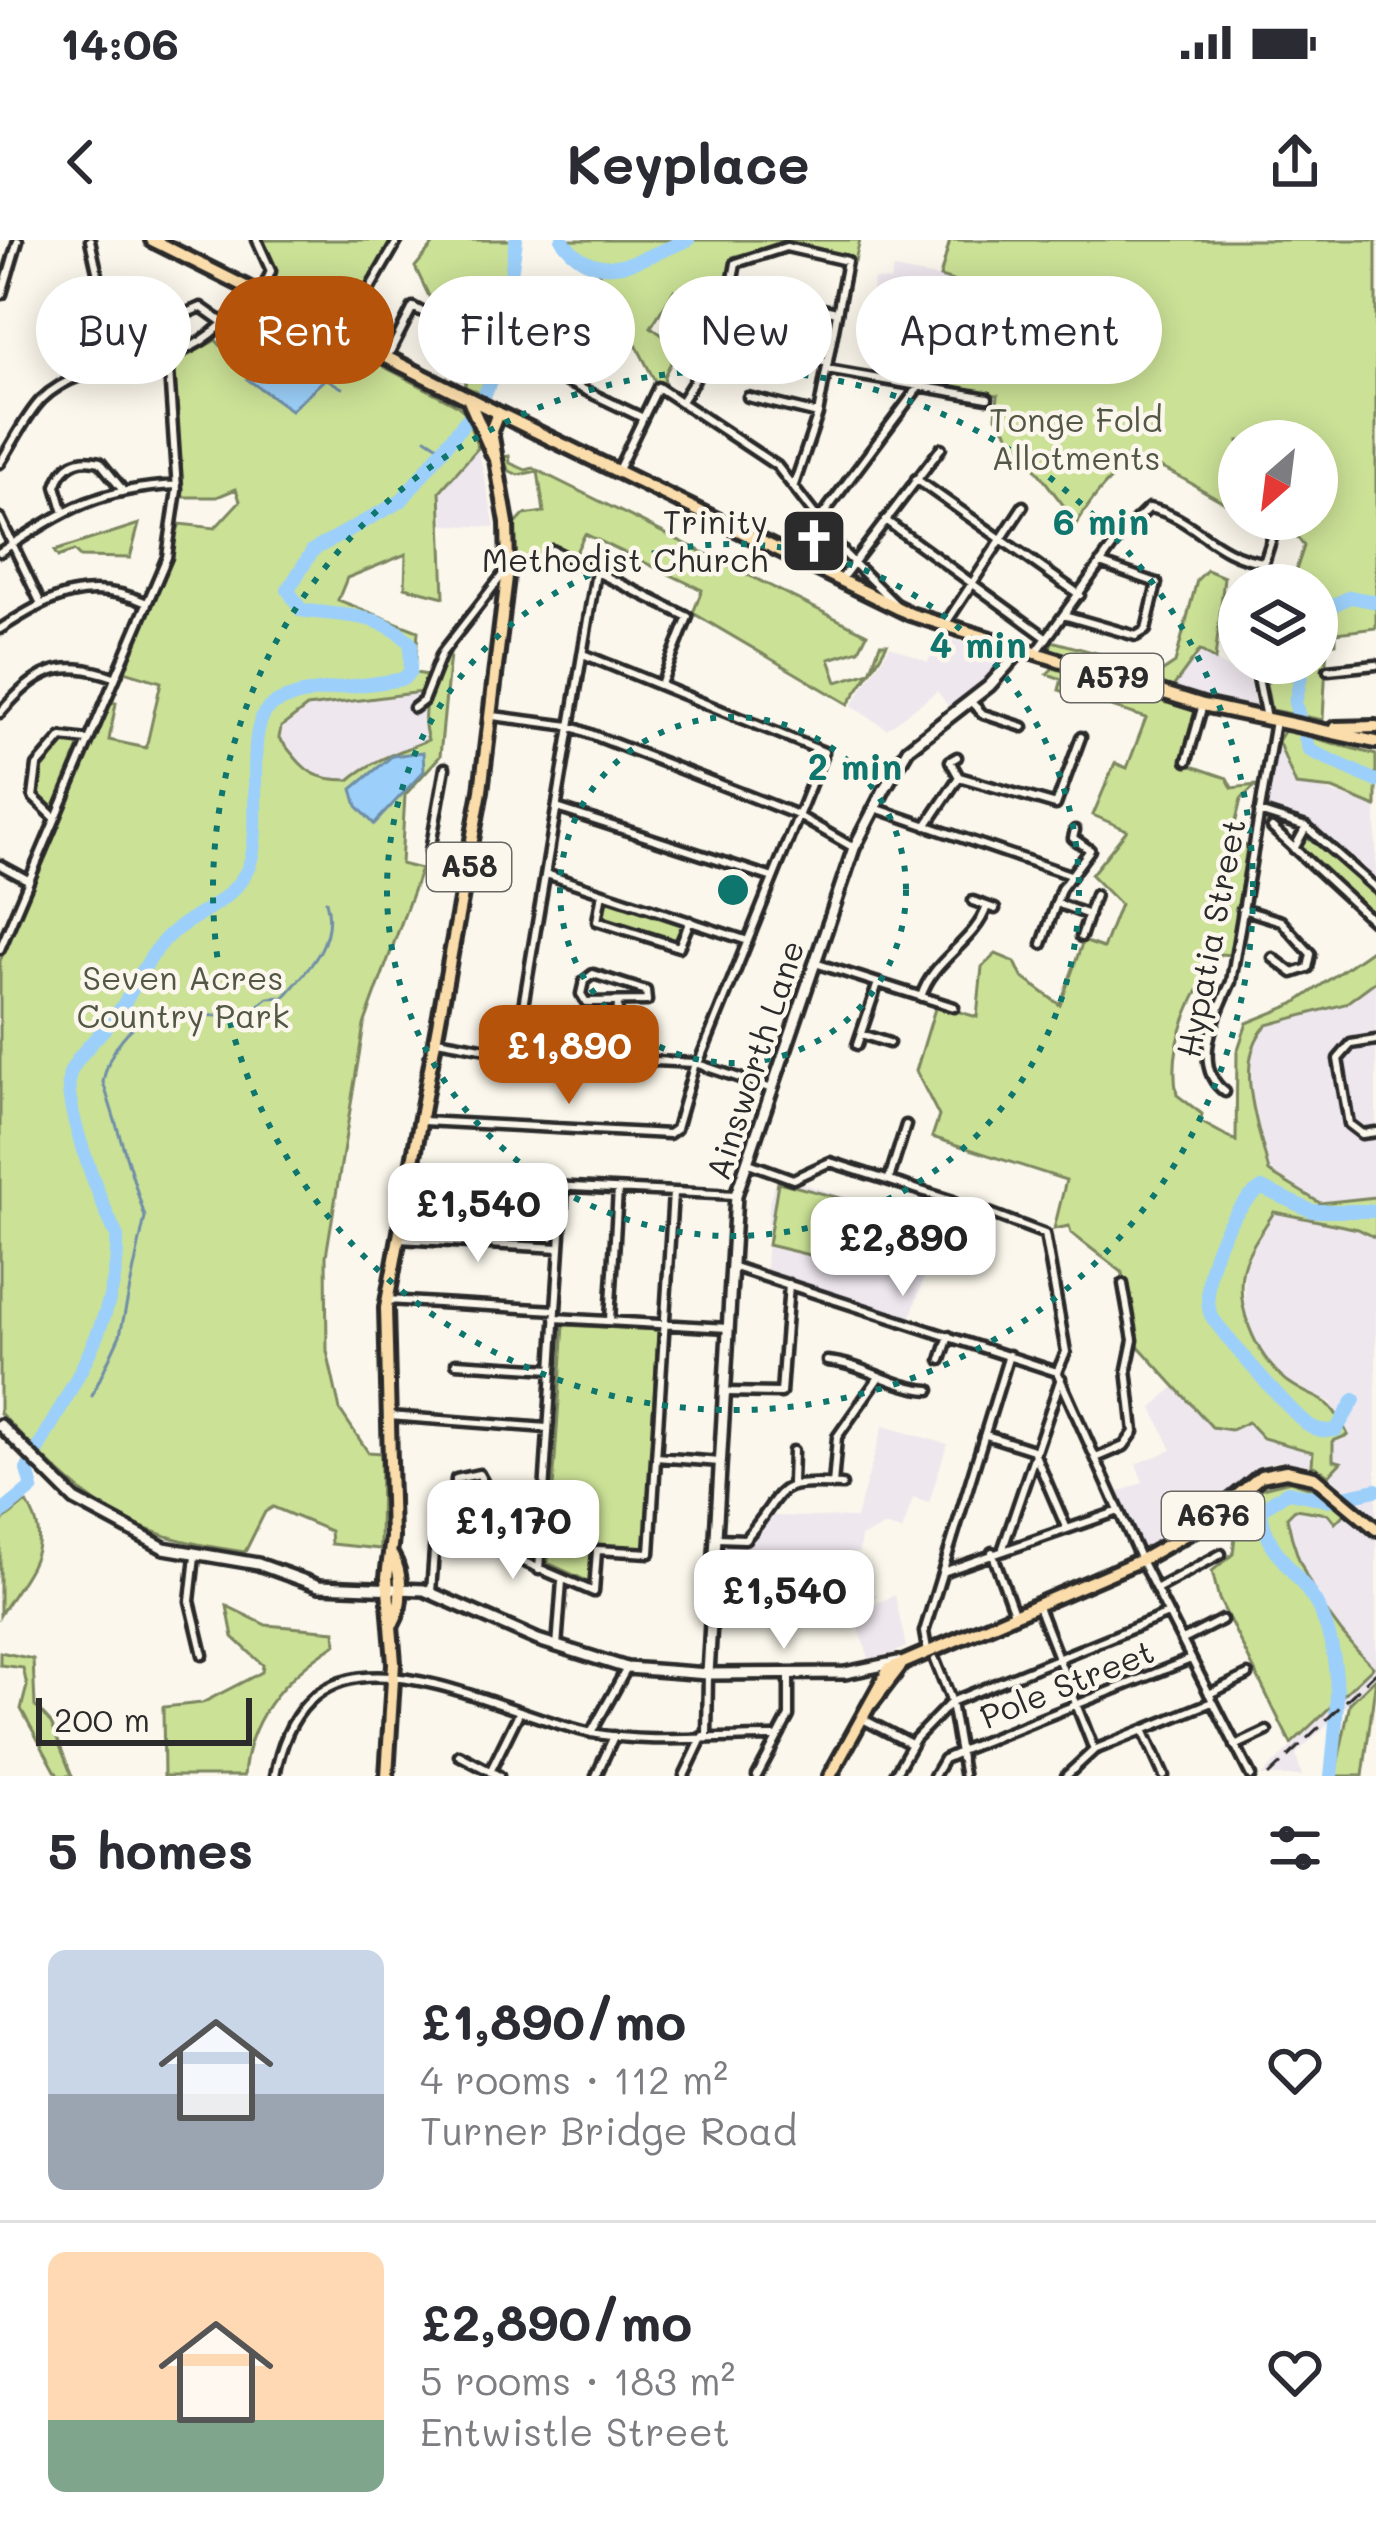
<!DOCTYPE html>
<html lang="en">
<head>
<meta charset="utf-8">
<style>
  :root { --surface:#fff; --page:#f2f2f3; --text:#2b2b33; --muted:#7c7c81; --line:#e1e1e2; --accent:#b45309 }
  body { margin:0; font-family:Mali,sans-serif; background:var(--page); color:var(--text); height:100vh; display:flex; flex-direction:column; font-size:45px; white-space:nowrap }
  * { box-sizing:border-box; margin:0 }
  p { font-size:39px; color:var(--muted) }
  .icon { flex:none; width:66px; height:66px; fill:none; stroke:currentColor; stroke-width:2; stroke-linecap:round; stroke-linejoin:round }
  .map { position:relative; height:1536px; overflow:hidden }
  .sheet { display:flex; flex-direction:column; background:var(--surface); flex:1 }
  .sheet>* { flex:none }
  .hud { position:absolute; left:36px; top:36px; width:1305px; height:108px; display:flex; gap:24px }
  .needle { width:78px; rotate:208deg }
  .tools { position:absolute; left:1218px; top:180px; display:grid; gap:24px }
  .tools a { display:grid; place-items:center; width:120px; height:120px; border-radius:50%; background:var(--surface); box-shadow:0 6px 30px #0003; font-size:60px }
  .scale { position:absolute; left:36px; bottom:30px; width:216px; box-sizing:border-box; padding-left:12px; border:6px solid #2b2b2b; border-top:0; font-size:33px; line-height:42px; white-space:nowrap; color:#2b2b2b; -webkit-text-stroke:9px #fbf7ec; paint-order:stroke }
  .price { position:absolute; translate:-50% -102px; padding:0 27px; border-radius:24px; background:#fff; color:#222; font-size:39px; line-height:78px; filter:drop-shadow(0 3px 6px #0008) }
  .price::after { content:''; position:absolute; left:50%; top:72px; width:36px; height:27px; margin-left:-18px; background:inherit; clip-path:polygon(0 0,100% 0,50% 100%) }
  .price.current { background:var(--accent); color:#fff }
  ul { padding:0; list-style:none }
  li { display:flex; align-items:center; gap:36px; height:300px; padding:0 48px }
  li+li { border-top:3px solid var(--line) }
  li span { display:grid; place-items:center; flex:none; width:336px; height:240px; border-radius:18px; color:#555 }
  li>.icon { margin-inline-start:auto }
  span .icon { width:144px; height:144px; fill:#fffc; stroke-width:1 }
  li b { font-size:51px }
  h2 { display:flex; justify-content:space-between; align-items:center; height:144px; padding:0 48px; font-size:51px }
  .pill { padding:0 42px; border-radius:54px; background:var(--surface); box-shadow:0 6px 30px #0003; font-size:42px; line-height:108px }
  .pill.current { background:var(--accent); color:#fff }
  .status { display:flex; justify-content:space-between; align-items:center; height:84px; padding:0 60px; background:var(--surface); direction:ltr }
  .status svg { height:33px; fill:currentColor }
  header { display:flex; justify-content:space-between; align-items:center; height:156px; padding:0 48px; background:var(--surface); font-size:54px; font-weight:700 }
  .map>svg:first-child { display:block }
  .built { fill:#eee7ee }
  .green { fill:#cbe196; stroke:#7b8660; stroke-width:3 }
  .water { fill:#9cd0fa; stroke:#6f8ea7; stroke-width:3 }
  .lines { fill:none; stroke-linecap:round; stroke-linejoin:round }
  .stream { stroke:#6f8ea7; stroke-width:3 }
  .river { stroke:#9cd0fa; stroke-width:14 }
  .pedestrian-casing { stroke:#2b2b2b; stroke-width:14 }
  .minor-casing { stroke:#2b2b2b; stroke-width:15 }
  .tertiary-casing { stroke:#2b2b2b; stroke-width:18 }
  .secondary-casing { stroke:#2b2b2b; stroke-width:18 }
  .primary-casing { stroke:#2b2b2b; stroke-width:20 }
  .trunk-casing { stroke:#2b2b2b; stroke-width:20 }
  .pedestrian { stroke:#fbf7ec; stroke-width:4.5 }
  .minor { stroke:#fbf7ec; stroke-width:6 }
  .tertiary { stroke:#fbf7ec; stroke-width:9 }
  .secondary { stroke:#fbf7ec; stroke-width:9 }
  .primary { stroke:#fbddab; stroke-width:10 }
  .trunk { stroke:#fbddab; stroke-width:10 }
  .rail { stroke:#2b2b2b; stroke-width:3; stroke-dasharray:18 9; stroke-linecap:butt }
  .ring { fill:none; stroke:#0f766e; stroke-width:6; stroke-dasharray:6 12 }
  .labels { text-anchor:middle; stroke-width:9; stroke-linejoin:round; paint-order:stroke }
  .shield { fill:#fbf7ec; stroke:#696865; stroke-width:3 }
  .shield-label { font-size:30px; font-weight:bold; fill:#2b2b2b }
  .park-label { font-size:33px; fill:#535846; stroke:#fbf7ec }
  .poi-label { font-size:33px; fill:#2b2b2b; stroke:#fbf7ec; text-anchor:end }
  .street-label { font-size:33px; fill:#2b2b2b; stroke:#fbf7ec }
  .centre { fill:#0f766e; stroke:#fbf7ec; stroke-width:6 }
  .ring-label { font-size:36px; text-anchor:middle; font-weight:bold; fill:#0f766e; stroke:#fbf7ec; stroke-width:9; stroke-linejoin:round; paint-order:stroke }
</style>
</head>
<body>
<div class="status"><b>14:06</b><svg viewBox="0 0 49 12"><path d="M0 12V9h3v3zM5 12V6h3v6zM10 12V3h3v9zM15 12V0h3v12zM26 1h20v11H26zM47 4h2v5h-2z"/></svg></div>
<header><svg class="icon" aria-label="back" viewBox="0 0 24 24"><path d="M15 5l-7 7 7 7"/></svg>Keyplace<svg class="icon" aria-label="share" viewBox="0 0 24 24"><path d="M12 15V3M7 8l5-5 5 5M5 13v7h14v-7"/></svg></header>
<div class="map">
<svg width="1376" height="1536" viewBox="0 0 1376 1536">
  <rect width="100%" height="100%" fill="#fbf7ec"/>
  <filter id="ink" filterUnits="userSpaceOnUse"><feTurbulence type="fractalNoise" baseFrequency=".00833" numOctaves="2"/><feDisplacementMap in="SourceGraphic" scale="24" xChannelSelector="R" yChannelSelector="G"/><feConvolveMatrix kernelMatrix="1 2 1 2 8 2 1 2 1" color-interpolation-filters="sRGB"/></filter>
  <g filter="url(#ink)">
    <path class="built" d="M893,29L953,40L938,122L891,114L897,73L869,68L874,39L890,41Z
      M478,208L495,287L445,285L440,251Z
      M941,396L983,408L997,419L995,432L974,454L951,470L937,451L887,489L851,466L890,406L928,422Z
      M1200,409L1238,436H1249L1255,467L1173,447Z
      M430,451L428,500L418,509L368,524L349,540L316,539L279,498L281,487L307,467Z
      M1278,501L1298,541L1376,567V641L1312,584L1264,565Z
      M1376,741V957L1320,963L1269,932L1251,851V810L1267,786L1345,764Z
      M778,935L940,989L910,1079L766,1033L769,962Z
      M1273,972L1358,989L1376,999V1278L1329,1235L1340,1222L1333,1220L1332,1163L1286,1140L1260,1111L1245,1076L1244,1024Z
      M1176,1145L1212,1187L1248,1182L1263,1198L1314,1212L1312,1225L1279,1221L1257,1227L1177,1291L1145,1310L1117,1253L1143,1242L1136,1224L1172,1210L1152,1168Z
      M883,1186L947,1204L929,1263L913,1258L902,1291L885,1286L861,1297L859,1313H849V1340L861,1341V1351L878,1355L840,1376L774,1377L775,1326H720L723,1307L748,1303L770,1276L856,1278Z
      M1295,1269L1328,1274L1335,1282L1345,1273L1376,1297V1438L1296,1514L1302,1536H1261L1373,1427L1339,1394L1296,1319L1286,1277Z
      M895,1355L906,1407L871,1423L853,1374Z"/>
    <path class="green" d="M263,0H392L344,85L273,48L277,29Z
      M437,0H516L509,47L522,78L484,155L465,147L472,95L436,71L415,27Z
      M562,0H860L855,21L779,4L733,17L720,81L674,50L651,87L679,107L664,136L666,151L658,147L596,28L578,21Z
      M950,0H1376V388L1336,393V403L1327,404L1323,480L1271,470L1266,444L1287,423H1317V345H1291L1304,306L1297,297L1303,279H1317V201H1239V270C1154,227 1137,188 1077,283L996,177L998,155L934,146L953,41L940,37Z
      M254,90L354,132L371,120L457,165L465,172L478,208L440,251L444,357L405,347L406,314L347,338L338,360L418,391L415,433L428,435L422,452L307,467L281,487L279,498C304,527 307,540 349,540C373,519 403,511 428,500C420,475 427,429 450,414L440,516L405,555L401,624L421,629L364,785L326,1016L327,1111L340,1170L368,1212L381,1213L380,1309L331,1304L330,1291L273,1267L265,1272L245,1312C118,1295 87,1263 0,1173V721L108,461L116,463L109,500L146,508L161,442L121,430L180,284L215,288L240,261L236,249L217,257H182L173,124L216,100L227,113Z
      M509,216L510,223L526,230L533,228L867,394L859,410L829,419L837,442L870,432L880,404H887C876,425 862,444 848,464L693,373L702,350L585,294L569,326L546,315L517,332L514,286L524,275L544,272L538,231L518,235L508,230L504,217Z
      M139,284L130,318L80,317L74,311L58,317L54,311Z
      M1207,330L1224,337L1215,420L1200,410L1173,447L1050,409L1052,401L1163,431L1175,423L1197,340Z
      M1053,428L1197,472L1183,523L1227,538L1232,548L1256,545L1241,559L1231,602L1247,606L1231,715L1220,714C1192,756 1167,803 1177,855L1202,874L1201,882L1236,901L1237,812L1247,783L1294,764L1373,709L1376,696V741L1345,764L1267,785C1231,821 1260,889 1269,932L1320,963L1376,957V998L1358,989L1274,972C1265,987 1251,1005 1245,1022C1232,1060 1255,1117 1287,1141C1322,1166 1326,1150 1348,1195L1333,1201V1220L1341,1222L1329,1235L1312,1225L1313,1212L1263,1198L1248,1182L1231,1190L1212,1187L1133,1100L1122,1032L1071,993L1069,986L1054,989L1066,940L932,897L939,876L916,831L936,765L977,777L982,727L996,714L1015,722L1022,737L1060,765L1083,701L1103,708L1120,664L1091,635L1127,590L1093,575L1115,523L1127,528L1146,478L1059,450L1062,439L1047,434Z
      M1285,490L1376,515V567L1333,549L1296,545L1278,501Z
      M68,499L81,502L52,571L39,560C33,534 45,512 68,499Z
      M1306,599L1316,600L1376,654V692L1372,675L1300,608Z
      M605,659L684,684L679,702L602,680Z
      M778,942L859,963L848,1005L837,1001L830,1020L768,1005Z
      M564,1085L658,1090L646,1309L595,1307L594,1344L548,1323Z
      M1290,1241L1321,1251L1345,1273L1335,1283L1328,1274L1295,1269L1287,1277C1298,1336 1330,1385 1373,1427L1291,1504L1219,1359L1212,1331L1233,1314L1235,1296L1228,1276L1262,1248Z
      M26,1262C57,1306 24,1335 0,1375V1283Z
      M227,1366L266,1385L335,1391L336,1404C288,1434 248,1477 244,1536H164L163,1467L202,1463L262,1432L263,1425L233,1397Z
      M0,1412L33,1419L35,1466L51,1483L72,1536H58L21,1469L27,1446L23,1428L0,1425Z
      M1376,1438L1363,1536H1335L1350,1463Z"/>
    <path class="water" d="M273,120L323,126L327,137L291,170L247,139L257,121Z
      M423,512L424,531L374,584L357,566L352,549L392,516Z"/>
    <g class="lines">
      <path class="stream" d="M327,139L342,148
        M426,198L440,207
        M196,775L244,777L268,758L284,757C308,730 338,701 326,661
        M92,1156L120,1095L145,977L103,842C111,800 144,764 189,771"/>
      <path class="river" d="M562,0C598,49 641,18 688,0
        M484,155L522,78L509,48L516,0
        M1317,373L1350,357L1376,362
        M1304,423L1295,463L1309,510L1376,541
        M1354,1160L1336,1190C1326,1192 1318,1191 1309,1185C1297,1179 1213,1084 1210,1073C1200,1034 1227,969 1262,948L1312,971H1376
        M0,1274L32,1248L27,1230C63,1158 121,1080 117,996C103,967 58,857 71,831C81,810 108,788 122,767C136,744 153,707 174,691C200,671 235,660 249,626C265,584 242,489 270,467C294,448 370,446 403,439L410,432L411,404C382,371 340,377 301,370L288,350L313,310L401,261L468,178
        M1331,1536C1337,1481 1344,1424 1320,1371C1303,1334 1264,1314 1261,1269L1288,1252L1329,1260L1376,1250"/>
      <defs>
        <path id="pedestrian" d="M961,1519L964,1536"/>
        <path id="minor" d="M90,0L118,123
          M257,0L271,31L261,55
          M72,48L104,51
          M732,49L837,72
          M2,54L18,0
          M152,88L201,67L225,84
          M343,95L398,0
          M722,97L828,123
          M387,118L413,67L471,98
          M534,126L643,178
          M827,130L988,158
          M748,157L818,174
          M682,160L722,97L736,23L786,7L847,21L818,174L794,245
          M0,223C13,203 25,177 41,160C78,123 136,128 181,111C212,100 232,75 251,50
          M617,232L658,147L777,226L845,314L897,366
          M916,239L1080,355
          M64,273L56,246C63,225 78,216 100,222L121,248
          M0,278L41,364
          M819,280L920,145
          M885,280L1047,398
          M552,310L688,377L661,444
          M0,312C67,269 96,249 177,245
          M842,338L941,208
          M1257,345L1278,279
          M1067,376L1136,396L1146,390L1157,343L1100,323
          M946,383L1023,266
          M0,389C51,356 88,337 147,363
          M1036,413L1120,296L1149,268C1195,277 1211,315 1263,322
          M583,414L824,512L698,824
          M1255,423L1266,478
          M1328,430L1376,425
          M970,461L983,474L1023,487
          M414,468L423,461L442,413L504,333
          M0,473C38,430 59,418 114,437
          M493,476L570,486L795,574L854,608
          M957,517L950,521L959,537
          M1187,521L1202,468
          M445,528L430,611L467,621
          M959,537L1056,565L1081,497
          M557,568L770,637
          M875,568L1070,635
          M1259,572L1306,587L1376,648
          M54,577L33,557L37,526L62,497L87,500
          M926,586L959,537
          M1272,588L1373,681
          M1294,609L1306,587
          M0,625L28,640
          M546,634L745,700
          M602,653L597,681L679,707L690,681
          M973,661L995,669
          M1056,663L1089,675
          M1242,669L1281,681L1311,714L1308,728L1293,733L1273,718
          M1081,697L1095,655
          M1042,704L1061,649L1090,610L1073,598L1075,590
          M0,709L167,317L177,250L168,115
          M815,723L954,767
          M593,734L646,751L647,761L586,762L581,754L584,741Z
          M921,757C933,718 975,703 987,666
          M861,794L889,803
          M437,800L515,814L695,823L772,849
          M1376,800L1351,804L1338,819L1349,884L1362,894L1376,892
          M857,805L878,743
          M515,814L596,332
          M614,819L618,764
          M1225,852C1190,826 1216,774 1231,742L1275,481
          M423,881L669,894L676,889L695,823
          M746,922L793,939L830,922L953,961
          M411,939L736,955
          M889,939L906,885
          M984,971L1045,994L1066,1112L1057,1132
          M399,999L560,1008
          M731,1026L1057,1132
          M387,1060L556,1070
          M555,1078L728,1088
          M610,1080L618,950
          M941,1120L949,1096
          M827,1121C864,1124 893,1148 930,1150
          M456,1123L552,1129
          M1057,1132L1141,1320L1251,1536
          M726,1152L781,1153L789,1044
          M389,1176L547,1188
          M986,1195L1033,1210L1066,1287
          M656,1217L720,1222
          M1096,1218L1124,1206L1134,1192L1127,1129L1133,1100L1123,1044
          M792,1243L793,1211
          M833,1245L837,1197L879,1137
          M453,1291L456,1239L479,1234L486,1247L483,1305
          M717,1298L745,1299C789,1250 767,1240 842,1245
          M1003,1308L1061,1138
          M992,1312L1014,1373
          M195,1316L190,1361L203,1415
          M539,1330L564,947
          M943,1332L1119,1271
          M1156,1349L1221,1314
          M431,1352L436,1284L594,1352L597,1310L650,1313L673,953
          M1037,1364L1094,1510
          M713,1365H769
          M1183,1400L1222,1380
          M557,1407L562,1341
          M927,1409L924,1392L1009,1115
          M935,1420L950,1457L961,1519
          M1209,1454L1248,1435
          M861,1478L911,1504
          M1144,1492L1164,1536
          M591,1493L627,1428
          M707,1496L708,1434
          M1235,1506L1267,1491
          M960,1511L1191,1419
          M459,1515L499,1536
          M490,1532L519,1473
          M275,1536C308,1355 488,1472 592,1493C651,1505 718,1496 778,1497
          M596,1536L614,1496
          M684,1536L703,1496
          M757,1536L789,1476V1435
          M894,1536L915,1499L951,1462L1168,1374
          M934,1536L944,1519L960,1512
          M1066,1536L1094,1510L1212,1462"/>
        <path id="tertiary" d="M0,1185L75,1260L164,1308L258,1324L319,1346L424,1350L538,1400L627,1428L708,1434"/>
        <path id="secondary" d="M898,1422L845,1433L708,1434L736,955L854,608L885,548L908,509L989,446L1022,409"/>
        <path id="primary" d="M498,173L910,374L1203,465L1376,502
          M1335,488L1376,487
          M872,1463L901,1425
          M830,1536L889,1429L1141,1320L1199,1287L1261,1236L1286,1231L1314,1237L1376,1289"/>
        <path id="trunk" d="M152,0L498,173L491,191L507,283L508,329L481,551L386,1068L392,1298L387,1337L394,1423L387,1536
          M468,158L493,215
          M392,1316C403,1333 403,1366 393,1383"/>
      </defs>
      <use href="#pedestrian" class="pedestrian-casing"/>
      <use href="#minor" class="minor-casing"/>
      <use href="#tertiary" class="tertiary-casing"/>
      <use href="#secondary" class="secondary-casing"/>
      <use href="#primary" class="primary-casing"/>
      <use href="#trunk" class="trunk-casing"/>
      <use href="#pedestrian" class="pedestrian"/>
      <use href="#minor" class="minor"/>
      <use href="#tertiary" class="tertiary"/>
      <use href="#secondary" class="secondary"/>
      <use href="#primary" class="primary"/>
      <use href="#trunk" class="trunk"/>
      <path class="rail" d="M1268,1536L1376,1432"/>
    </g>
  </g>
  <g class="ring">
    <circle cx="733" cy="650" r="173"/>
    <circle cx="733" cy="650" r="346"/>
    <circle cx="733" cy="650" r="520"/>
  </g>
  <defs>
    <symbol id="church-square" viewBox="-11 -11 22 22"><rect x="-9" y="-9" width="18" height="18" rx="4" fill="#2b2b2b" stroke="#fbf7ec"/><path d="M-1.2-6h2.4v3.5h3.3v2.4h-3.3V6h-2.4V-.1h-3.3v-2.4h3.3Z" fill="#fff"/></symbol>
  </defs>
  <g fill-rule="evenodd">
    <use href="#church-square" x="776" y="263" width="76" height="76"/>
  </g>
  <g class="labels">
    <g class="shield">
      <rect x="1061" y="414" width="102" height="48" rx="9"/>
      <rect x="427" y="603" width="84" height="48" rx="9"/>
      <rect x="1162" y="1252" width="102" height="48" rx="9"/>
    </g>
    <g class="shield-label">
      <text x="1112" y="448">A579</text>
      <text x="469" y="637">A58</text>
      <text x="1213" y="1286">A676</text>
    </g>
    <g class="park-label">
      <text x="1076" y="192">Tonge Fold<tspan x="1076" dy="38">Allotments</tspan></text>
      <text x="183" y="750">Seven Acres<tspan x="183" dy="38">Country Park</tspan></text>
    </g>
    <g class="poi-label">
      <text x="768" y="294">Trinity<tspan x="768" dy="38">Methodist Church</tspan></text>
    </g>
    <g class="street-label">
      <text transform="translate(1211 698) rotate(-79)" y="12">Hypatia Street</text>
      <text transform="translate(755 820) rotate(-72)" y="12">Ainsworth Lane</text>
      <text transform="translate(1067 1444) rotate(-22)" y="12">Pole Street</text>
    </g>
  </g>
  <circle cx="733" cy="650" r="18" class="centre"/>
  <g class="ring-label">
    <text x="1101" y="295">6 min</text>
    <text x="978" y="418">4 min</text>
    <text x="855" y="540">2 min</text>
  </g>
</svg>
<div class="tools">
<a><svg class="needle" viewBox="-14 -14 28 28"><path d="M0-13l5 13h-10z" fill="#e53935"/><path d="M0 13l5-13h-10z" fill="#7c7c81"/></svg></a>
<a><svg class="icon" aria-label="layers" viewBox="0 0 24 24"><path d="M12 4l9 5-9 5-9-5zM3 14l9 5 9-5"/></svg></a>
</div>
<div class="scale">200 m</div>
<b class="price current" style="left:569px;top:867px">£1,890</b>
<b class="price" style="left:478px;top:1025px">£1,540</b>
<b class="price" style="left:903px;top:1059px">£2,890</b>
<b class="price" style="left:513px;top:1342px">£1,170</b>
<b class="price" style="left:784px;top:1412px">£1,540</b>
<div class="hud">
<a class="pill">Buy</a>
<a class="pill current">Rent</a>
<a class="pill">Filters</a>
<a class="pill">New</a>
<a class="pill">Apartment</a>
</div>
</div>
<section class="sheet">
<h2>5 homes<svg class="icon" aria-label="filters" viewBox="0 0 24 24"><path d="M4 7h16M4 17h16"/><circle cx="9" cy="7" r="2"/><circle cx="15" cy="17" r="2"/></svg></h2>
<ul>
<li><span style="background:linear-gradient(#c9d6e8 60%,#9aa5b1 0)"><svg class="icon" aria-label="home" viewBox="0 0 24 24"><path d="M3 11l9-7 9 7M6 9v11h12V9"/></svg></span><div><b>£1,890/mo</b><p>4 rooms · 112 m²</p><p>Turner Bridge Road</p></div><svg class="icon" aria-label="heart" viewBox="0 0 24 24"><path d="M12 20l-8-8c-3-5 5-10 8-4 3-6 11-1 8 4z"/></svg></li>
<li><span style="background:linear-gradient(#ffd9b3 70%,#7fa58c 0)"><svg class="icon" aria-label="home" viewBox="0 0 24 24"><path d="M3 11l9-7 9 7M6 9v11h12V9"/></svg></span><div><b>£2,890/mo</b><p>5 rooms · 183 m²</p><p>Entwistle Street</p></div><svg class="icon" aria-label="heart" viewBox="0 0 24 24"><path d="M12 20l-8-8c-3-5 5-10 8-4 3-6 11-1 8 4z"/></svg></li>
</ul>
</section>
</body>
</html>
